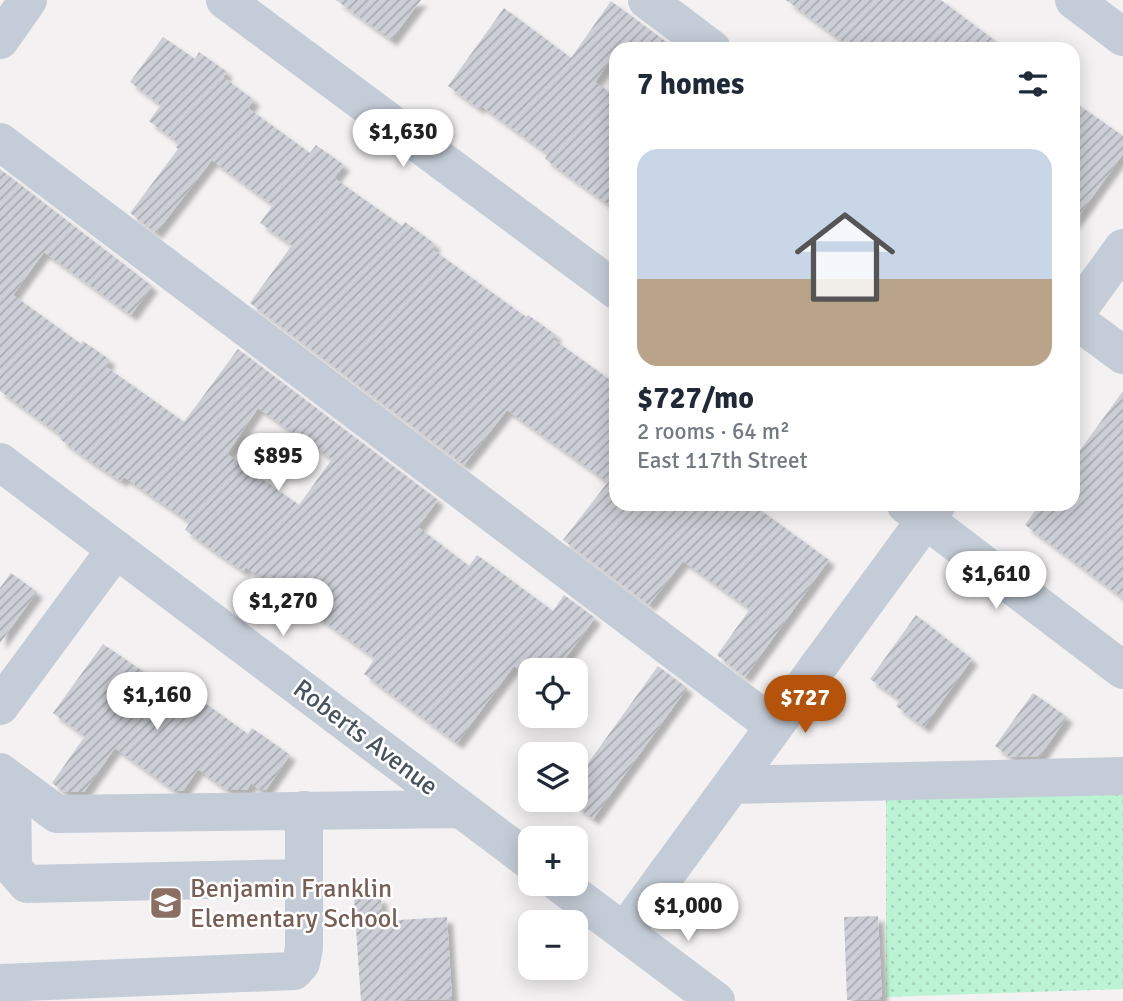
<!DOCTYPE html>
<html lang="en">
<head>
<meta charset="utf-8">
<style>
  :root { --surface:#fff; --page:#f2f2f3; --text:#1f2937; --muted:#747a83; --line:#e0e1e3; --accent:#b45309 }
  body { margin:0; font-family:Signika,sans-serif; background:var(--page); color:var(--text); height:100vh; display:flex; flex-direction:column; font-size:26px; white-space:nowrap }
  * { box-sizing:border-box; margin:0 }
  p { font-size:23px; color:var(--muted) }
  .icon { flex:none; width:38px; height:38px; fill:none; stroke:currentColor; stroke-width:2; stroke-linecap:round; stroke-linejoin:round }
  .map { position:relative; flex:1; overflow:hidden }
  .drawer { position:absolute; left:609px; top:42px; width:471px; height:469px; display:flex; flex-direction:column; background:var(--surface); border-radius:21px; box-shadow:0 4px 18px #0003 }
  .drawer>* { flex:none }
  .tools { position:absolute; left:518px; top:658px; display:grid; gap:14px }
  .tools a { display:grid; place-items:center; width:70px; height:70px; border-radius:14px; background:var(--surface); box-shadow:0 4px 18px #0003; font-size:35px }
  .price { position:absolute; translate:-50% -60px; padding:0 16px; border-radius:24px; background:#fff; color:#222; font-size:23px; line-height:46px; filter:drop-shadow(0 2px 4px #0008) }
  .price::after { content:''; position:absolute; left:50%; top:42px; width:21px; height:16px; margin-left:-10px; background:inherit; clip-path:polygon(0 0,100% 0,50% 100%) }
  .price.selected { background:var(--accent); color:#fff }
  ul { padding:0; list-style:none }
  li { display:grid; align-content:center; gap:14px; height:371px; padding:0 28px }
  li+li { border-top:2px solid var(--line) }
  li span { display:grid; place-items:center; height:217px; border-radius:21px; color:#555 }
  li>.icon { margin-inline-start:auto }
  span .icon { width:126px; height:126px; fill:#fffc; stroke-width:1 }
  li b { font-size:30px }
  h2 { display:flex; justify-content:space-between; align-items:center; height:84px; padding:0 28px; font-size:30px }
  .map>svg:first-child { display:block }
  .grass { fill:url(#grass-dots) }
  .building { fill:url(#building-hatch); fill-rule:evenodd; filter:url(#shadow) }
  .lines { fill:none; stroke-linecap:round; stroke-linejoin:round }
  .minor { stroke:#c4ccd7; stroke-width:38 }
  .labels { text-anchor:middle; stroke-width:5; stroke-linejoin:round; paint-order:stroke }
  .street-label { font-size:26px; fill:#475360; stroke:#fff }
  .education-label { font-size:26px; fill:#785e54; stroke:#fff; text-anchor:start }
</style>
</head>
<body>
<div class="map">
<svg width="1123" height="1001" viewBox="0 0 1123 1001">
  <defs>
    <pattern id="grass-dots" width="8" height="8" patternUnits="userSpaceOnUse" patternTransform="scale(1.75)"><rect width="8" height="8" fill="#bdf3d5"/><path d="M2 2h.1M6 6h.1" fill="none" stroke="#a4d2b9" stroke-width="1.8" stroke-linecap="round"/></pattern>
    <pattern id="building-hatch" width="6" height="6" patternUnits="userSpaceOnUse" patternTransform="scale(1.75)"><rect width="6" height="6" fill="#cdcfd6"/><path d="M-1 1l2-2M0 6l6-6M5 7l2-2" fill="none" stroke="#a8abb1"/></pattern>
    <filter id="shadow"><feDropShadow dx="6" dy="6" stdDeviation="2" flood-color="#0004"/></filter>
  </defs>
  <rect width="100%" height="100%" fill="#f3f1f1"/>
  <path class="grass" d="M1123,768V989L886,997V775Z"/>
  <path class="building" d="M336,0H421L391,40Z
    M786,0H941L1006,49H853Z
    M611,1L676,49H616V52L595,82L616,97V210L545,159L548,154L480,105L478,108L448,86L504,8L571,58Z
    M163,37L195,59L199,52L227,72L223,77L254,100L248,108L310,153L316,145L344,165L334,178L402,226L405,222L435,244L432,249L526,317L528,315L556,335L553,339L616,384V504H752L829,560L745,677L717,655L750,609L683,561L649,605L563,540L608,482L507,410L464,465L250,303L292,245L260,223L273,205L212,160L156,233L130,213L178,149L176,147L179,143L149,121L161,105L130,82Z
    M1073,101L1123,136V154L1073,224Z
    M0,169L152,286L131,315L44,252L13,295L81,344L83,341L110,360L105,366L184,422L238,349L438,500L418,527L469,566L477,555L553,611L564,595L595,618L557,670H521L514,666L457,743L364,674L375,658L290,597L288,599L246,567L243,571L211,549L185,530L190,522L124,477L121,481L86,458L60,439L62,436L0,391ZM258,408L332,459L299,505L227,454Z
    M1123,391V598L1025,525L1040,504H1073V460Z
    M11,573L37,592L0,643V588Z
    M916,615L972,659L924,727L896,706L900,700L870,679Z
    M103,644L197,708L202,701L248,734L252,728L290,755L266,790H260L251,783L247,790H227L198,769L183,791H175L115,748L84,792H64L52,783L85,736L53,713Z
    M658,666L687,688L593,819L576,806V780Z
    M1033,693L1067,717L1040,756L1010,757L995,746Z
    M381,897L383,921L447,917L452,999L361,1001L354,899Z
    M878,916L882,999L847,1000L844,917Z"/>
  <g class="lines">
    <path class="minor" d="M225,0L616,290
      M647,0L712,49
      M1074,0L1123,37
      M0,40L28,0
      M0,142L774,726
      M1073,317L1123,248
      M1073,318L1123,355
      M0,462L530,861
      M906,505L1123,670
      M0,706L116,549
      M0,772L57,814L461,809
      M12,781L13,868L27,884L304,878
      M732,785L1123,776
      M560,884L716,1001
      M624,932L937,504
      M0,983L294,971L301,963L304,948V810"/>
  </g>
  <defs>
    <symbol id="school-square" viewBox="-11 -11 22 22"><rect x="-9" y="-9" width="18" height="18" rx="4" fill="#8d6e63" stroke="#fff"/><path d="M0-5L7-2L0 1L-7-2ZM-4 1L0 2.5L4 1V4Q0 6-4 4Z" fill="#fff"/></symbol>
  </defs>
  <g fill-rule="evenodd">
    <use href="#school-square" x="147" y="884" width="38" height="38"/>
  </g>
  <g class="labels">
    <g class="street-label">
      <text transform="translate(366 737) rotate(37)" y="9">Roberts Avenue</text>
    </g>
    <g class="education-label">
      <text x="190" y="897">Benjamin Franklin<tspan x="190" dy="30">Elementary School</tspan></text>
    </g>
  </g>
</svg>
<div class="tools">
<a><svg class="icon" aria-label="locate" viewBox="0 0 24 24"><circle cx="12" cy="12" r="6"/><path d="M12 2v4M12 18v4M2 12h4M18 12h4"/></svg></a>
<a><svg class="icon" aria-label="layers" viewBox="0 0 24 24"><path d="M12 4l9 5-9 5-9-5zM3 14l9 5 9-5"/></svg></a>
<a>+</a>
<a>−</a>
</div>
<b class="price" style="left:403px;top:169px">$1,630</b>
<b class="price" style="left:278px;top:493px">$895</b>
<b class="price" style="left:996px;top:611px">$1,610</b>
<b class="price" style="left:283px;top:638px">$1,270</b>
<b class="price" style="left:157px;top:732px">$1,160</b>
<b class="price selected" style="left:805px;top:735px">$727</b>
<b class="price" style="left:688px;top:943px">$1,000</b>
<section class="drawer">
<h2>7 homes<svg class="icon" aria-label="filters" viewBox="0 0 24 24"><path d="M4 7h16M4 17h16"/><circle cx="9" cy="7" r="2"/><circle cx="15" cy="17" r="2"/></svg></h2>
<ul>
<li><span style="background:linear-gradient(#c9d6e8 60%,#b9a48a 0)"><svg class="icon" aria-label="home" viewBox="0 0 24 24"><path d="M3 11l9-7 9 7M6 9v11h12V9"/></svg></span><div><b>$727/mo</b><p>2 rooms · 64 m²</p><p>East 117th Street</p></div></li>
</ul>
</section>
</div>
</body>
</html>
